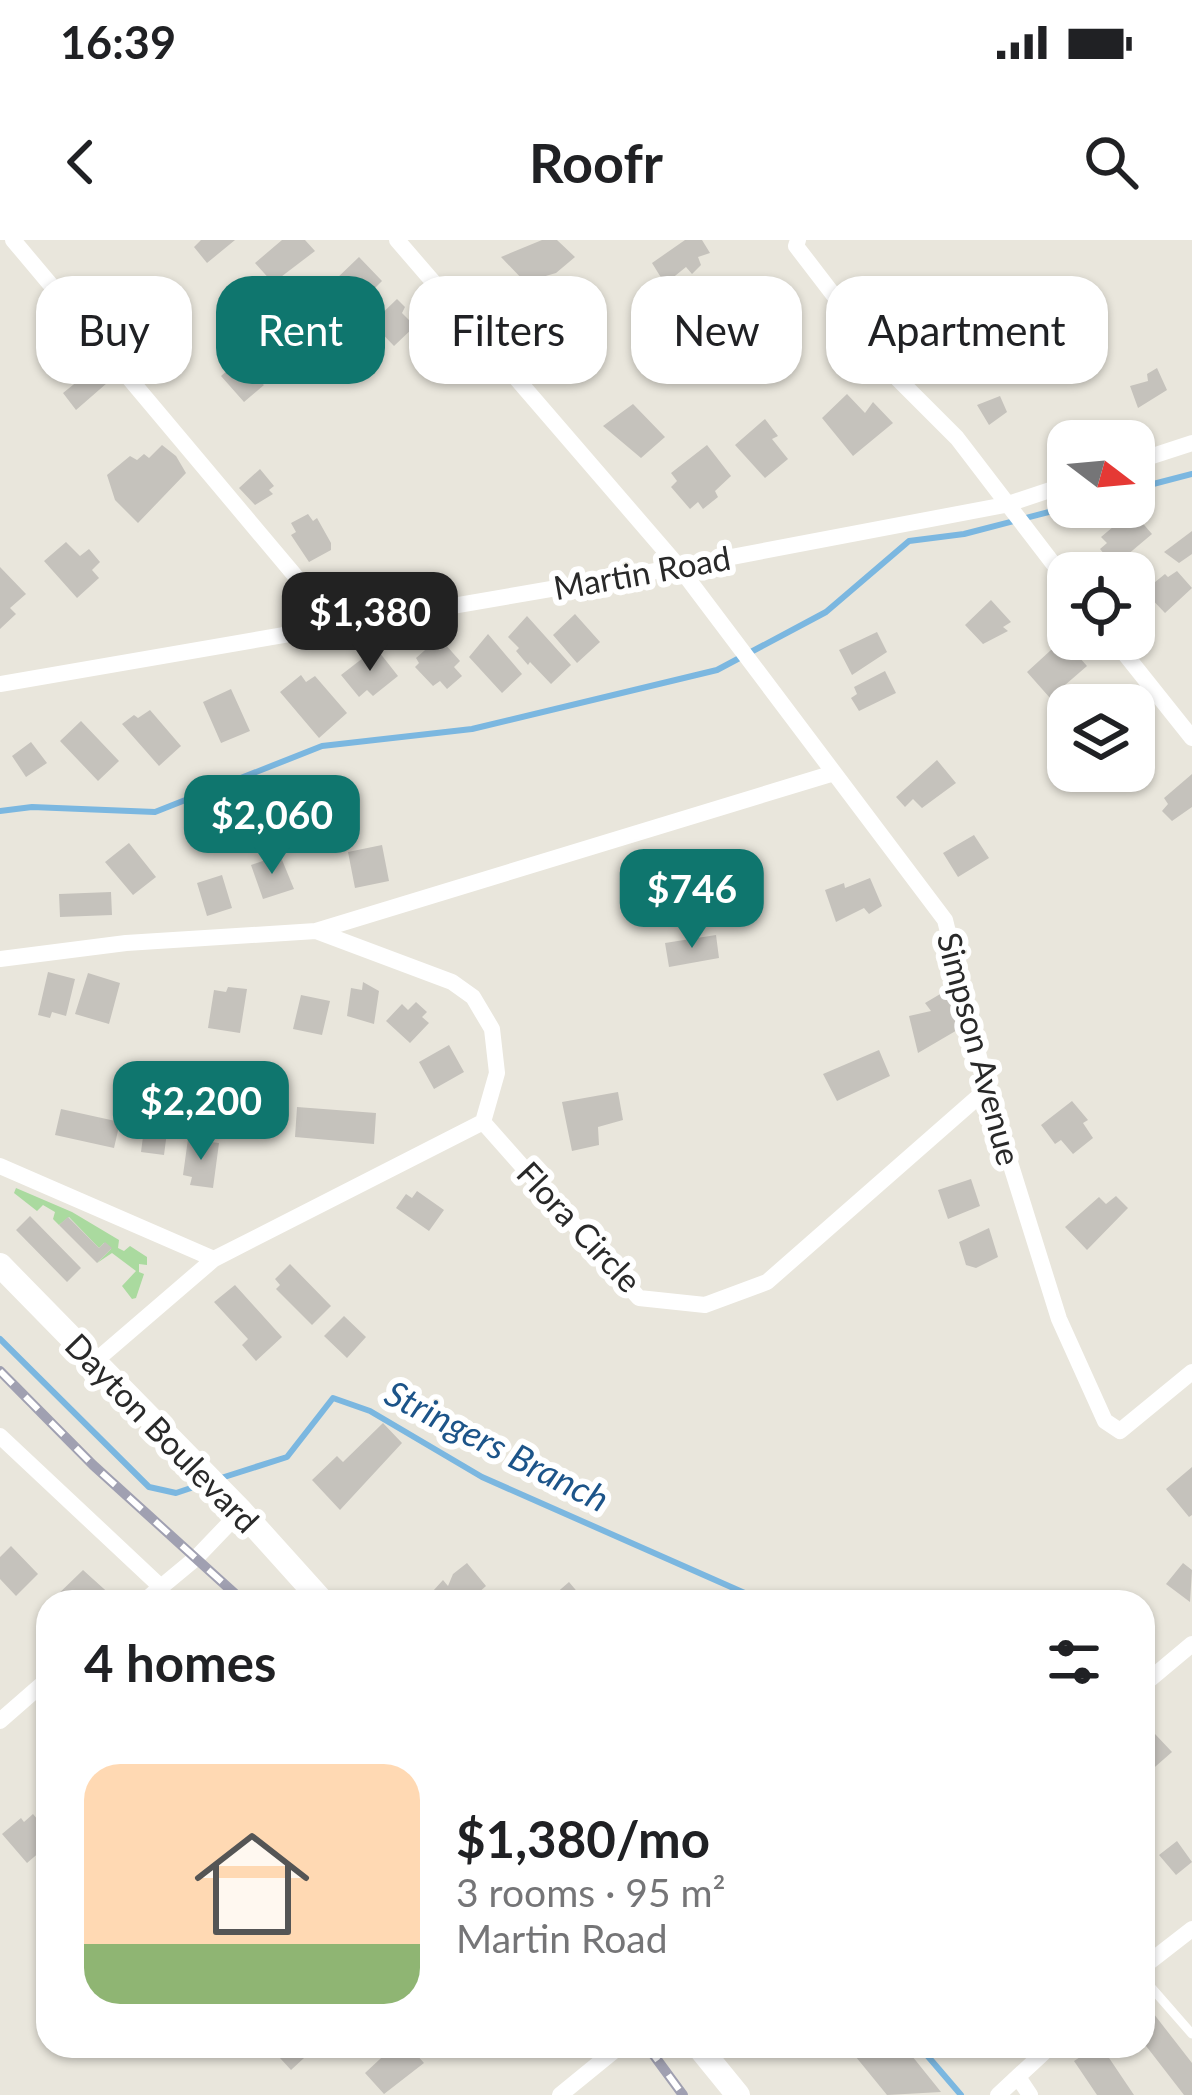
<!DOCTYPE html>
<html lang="en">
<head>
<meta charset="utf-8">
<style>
  :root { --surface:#fff; --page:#f2f2f2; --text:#202124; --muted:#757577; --line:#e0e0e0; --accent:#0f766e }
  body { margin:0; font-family:Lato,sans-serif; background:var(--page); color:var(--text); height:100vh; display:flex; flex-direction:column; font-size:45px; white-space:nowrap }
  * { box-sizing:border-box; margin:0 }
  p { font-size:39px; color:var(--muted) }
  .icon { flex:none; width:66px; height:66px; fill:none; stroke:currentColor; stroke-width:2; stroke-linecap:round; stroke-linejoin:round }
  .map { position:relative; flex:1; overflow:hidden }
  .panel { position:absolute; left:36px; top:1350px; width:1119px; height:468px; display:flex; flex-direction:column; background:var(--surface); border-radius:36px; box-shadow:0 3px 9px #0004 }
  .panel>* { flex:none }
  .hud { position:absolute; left:36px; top:36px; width:1122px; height:108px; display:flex; gap:24px }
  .needle { width:78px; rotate:106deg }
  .fabs { position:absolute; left:1047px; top:180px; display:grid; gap:24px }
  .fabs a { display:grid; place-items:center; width:108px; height:108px; border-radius:24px; background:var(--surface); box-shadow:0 3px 9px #0004; font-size:60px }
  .price { position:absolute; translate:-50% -102px; padding:0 27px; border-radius:24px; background:var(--accent); color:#fff; font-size:39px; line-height:78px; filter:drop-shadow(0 3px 6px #0008) }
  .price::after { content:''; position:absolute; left:50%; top:72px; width:36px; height:27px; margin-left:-18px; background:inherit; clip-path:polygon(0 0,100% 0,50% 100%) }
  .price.active { background:#222; color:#fff }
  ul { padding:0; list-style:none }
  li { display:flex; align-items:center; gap:36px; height:300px; padding:0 48px }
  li+li { border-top:3px solid var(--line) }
  li span { display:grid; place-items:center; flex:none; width:336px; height:240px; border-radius:36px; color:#555 }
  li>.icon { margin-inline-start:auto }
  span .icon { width:144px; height:144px; fill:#fffc; stroke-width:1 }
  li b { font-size:51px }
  h2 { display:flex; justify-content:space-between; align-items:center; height:144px; padding:0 48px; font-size:51px }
  .tag { padding:0 42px; border-radius:36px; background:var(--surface); box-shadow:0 3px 9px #0004; font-size:42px; line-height:108px }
  .tag.active { background:var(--accent); color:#fff }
  .status { display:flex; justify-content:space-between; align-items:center; height:84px; padding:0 60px; background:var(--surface); direction:ltr }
  .status svg { height:33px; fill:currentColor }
  header { display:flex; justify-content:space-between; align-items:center; height:156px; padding:0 48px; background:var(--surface); font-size:54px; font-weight:700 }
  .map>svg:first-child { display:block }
  .green { fill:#aada9f }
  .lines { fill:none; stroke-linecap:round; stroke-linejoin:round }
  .stream { stroke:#7bb7e0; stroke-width:6 }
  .building { fill:#c5c2bc }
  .service { stroke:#fff; stroke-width:9 }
  .minor { stroke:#fff; stroke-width:16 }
  .secondary { stroke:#fff; stroke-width:24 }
  .rail-casing { stroke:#a0a0b1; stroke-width:10 }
  .rail { stroke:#fff; stroke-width:6; stroke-dasharray:18; stroke-linecap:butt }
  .labels { text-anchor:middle; stroke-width:12; stroke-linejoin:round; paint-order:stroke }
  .street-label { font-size:33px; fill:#292929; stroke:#fff }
  .water-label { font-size:36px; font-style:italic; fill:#1c5489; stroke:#fff }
</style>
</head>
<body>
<div class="status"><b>16:39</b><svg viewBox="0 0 49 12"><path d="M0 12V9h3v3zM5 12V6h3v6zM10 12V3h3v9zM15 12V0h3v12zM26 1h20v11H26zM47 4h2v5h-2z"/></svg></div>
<header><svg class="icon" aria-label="back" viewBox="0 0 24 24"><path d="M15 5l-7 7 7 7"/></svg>Roofr<svg class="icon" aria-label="search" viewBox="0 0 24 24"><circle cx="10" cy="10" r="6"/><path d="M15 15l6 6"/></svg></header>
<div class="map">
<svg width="1192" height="1855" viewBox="0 0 1192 1855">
  <rect width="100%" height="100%" fill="#e9e6dc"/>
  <path class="green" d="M16,948L72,972L119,1000L118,1008L124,1011L130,1006L147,1017V1025L139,1024V1032L144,1034L136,1058L132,1059L122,1046L136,1031L112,1013L97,1023L111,1009L104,1003L99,1008L69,977L59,985L53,979L55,972L43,965L37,971L14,953Z"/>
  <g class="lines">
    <path class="stream" d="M1134,249L1192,234
      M0,571L32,567L155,572L322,506L472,489L717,430L826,372L909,301L964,294L1068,267
      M0,1099L149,1247L176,1253L206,1243
      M218,1239L287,1217L333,1158L370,1171L482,1237L765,1362
      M919,1806L961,1855"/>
  </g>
  <path class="building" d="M201,0H235L207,23L194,7Z
    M282,0H305L315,11L273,43L255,23Z
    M542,0H557L575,17L556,33L525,42L501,17Z
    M685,0H702L710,13L698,17L701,25L692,34L686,27L665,44L652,23Z
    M359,17L382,41L358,65L334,41Z
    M397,59L405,67L402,73L415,86L394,106L372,83Z
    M262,115L273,128L259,140L264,145L244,162L221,136L244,116L251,125Z
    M94,128L107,143L76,170L63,153Z
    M1157,128L1167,150L1138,168L1130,146L1148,141L1147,134Z
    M847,154L865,173L873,162L893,183L853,216L822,178Z
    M1000,156L1007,172L989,185L977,165Z
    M633,164L665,197L641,218L603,186Z
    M765,179L778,196L772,199L788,219L765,238L735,205Z
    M162,205L176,216L186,233L138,283L115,260L107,235L130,216L137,220L144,214L149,218Z
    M707,205L731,236L715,251L718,257L703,269L698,262L690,269L671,247L677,241L671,233Z
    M260,229L274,246L269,250L273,254L255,265L239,248Z
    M1132,271L1152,294L1120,321L1111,322L1100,309L1107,303L1101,297Z
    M308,274L313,281L317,278L331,303V310L309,322L291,295L296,292L291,283Z
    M1192,291V314L1179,323L1164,312Z
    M66,302L80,316L89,309L100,322L92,330L99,338L77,358L44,321Z
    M0,327L26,354L10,368L16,374L0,389Z
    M1177,331L1192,348L1165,373L1144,351L1165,334L1168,337Z
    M991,360L1011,382L1003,387L1008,391L983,404L965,385Z
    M575,374L600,402L577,423L553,395Z
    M527,376L571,425L551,444L530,422L528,425L516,411L519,408L508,397Z
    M877,392L887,412L852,435L839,410Z
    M488,394L522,434L502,453L469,417Z
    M1063,399L1087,426L1050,458L1027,432Z
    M433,403L439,410L445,404L460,421L454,427L462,436L447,449L440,441L433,446L415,427L419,423L416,418Z
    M376,408L398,436L373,456L367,450L359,457L341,435Z
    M885,431L896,453L859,471L851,458L857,454L854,447Z
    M301,435L306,442L315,436L347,473L319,498L280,452Z
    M231,449L250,491L221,503L203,462Z
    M150,470L181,506L159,526L122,484L134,475L138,478Z
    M81,481L119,521L98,541L60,501Z
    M31,502L47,523L26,537L12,516Z
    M937,520L956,543L922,568L913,559L905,567L896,557Z
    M1192,534V567L1172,581L1162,571L1168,564L1164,558Z
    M974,595L989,618L958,637L943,613Z
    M129,603L156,637L133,655L105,622Z
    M382,605L389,641L355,648L348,612Z
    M280,615L294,649L263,659L251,625Z
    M222,635L232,668L207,676L197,643Z
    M870,638L882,666L869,674L864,668L836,682L825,650L844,643L845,648Z
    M111,652L112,675L60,677L59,654Z
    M716,695L719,718L669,727L665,703Z
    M48,732L75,739L66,776L52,772L50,778L38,775Z
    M88,733L120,743L109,784L75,774Z
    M363,742L379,751L374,784L347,776L351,748L362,750Z
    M228,747L247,749L240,793L208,788L214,750L226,752Z
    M947,750L960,773L959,789L918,813L909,776L931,771L925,763Z
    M301,755L330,761L322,795L293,789Z
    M416,762L427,772L422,777L429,783L410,803L386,781L402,764L408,770Z
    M449,805L464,832L434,849L419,822Z
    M879,810L890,836L837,861L823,834Z
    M618,852L623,880L598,887L599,905L572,911L562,862Z
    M1072,861L1088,880L1083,883L1093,898L1073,914L1061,900L1055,904L1041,885Z
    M297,867L376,873L374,904L295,897Z
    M61,869L120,882L114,908L55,895Z
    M144,889L167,892L164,915L141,912Z
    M188,899L219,903L213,948L190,945L192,937L183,935Z
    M971,939L980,966L948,979L938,950Z
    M417,951L444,970L429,991L396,968L406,954L412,958Z
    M1116,956L1128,968L1087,1010L1065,987L1099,957L1106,964Z
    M30,976L81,1028L67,1042L16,990Z
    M68,977L99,1008L105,1002L112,1008L97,1023L59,985Z
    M989,988L998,1017L976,1028L966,1025L959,1002Z
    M290,1024L331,1066L312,1085L276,1049L280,1045L275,1039Z
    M235,1045L282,1097L256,1121L242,1105L248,1099L214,1062Z
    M344,1076L366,1097L347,1118L324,1096Z
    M383,1183L402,1203L340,1270L312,1240L337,1216L343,1222Z
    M1192,1227V1275L1189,1277L1166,1249Z
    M11,1306L38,1334L16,1356L0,1339V1317Z
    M467,1323L486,1346L468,1362H423L443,1340L448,1346L453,1334Z
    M1183,1323L1192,1330L1190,1362L1166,1344Z
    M83,1330L114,1358L110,1362H50Z
    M569,1342L586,1362H546Z
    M1155,1494L1172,1512L1148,1533L1143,1525V1505Z
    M33,1574L48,1592V1605L27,1623L2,1594L21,1578L24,1582Z
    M1177,1601L1192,1622L1176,1635L1159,1615Z
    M1143,1760L1192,1823V1855H1184L1143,1802Z
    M269,1806H317L291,1830Z
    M394,1806H409L424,1823L384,1854L365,1833Z
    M847,1806H904L941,1852L887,1855Z
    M1097,1806H1101L1134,1855H1097L1074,1821Z"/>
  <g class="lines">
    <path class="service" d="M1143,1738L1192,1794"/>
    <path class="minor" d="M13,0L339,388
      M397,0L679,327L945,680L987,849L1059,1079L1105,1181L1120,1191L1192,1132
      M798,0L796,6L898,139L957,198L1068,343
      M1134,222L1192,203
      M1113,399L1192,498
      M0,444L679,327L1005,265L1068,244
      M316,691L452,742L473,757L492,789L497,833L483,882L639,1058L705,1065L767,1042L987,849
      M0,719L126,703L316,691L834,533
      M0,926L214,1019
      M93,1123L214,1019L483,882
      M0,1196L162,1348
      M143,1362L196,1318L241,1271
      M1143,1445L1192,1404
      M0,1481L48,1439
      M1143,1727L1192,1689
      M1018,1837L1030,1855
      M560,1855L620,1806
      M998,1855L1051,1806"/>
    <path class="secondary" d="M0,1025L241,1271L323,1362
      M698,1806L738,1855"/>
    <defs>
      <path id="rail" d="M0,1131L93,1225L244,1362
        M647,1806L683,1855"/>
    </defs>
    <use href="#rail" class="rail-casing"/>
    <use href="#rail" class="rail"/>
  </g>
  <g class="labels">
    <g class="street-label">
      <text transform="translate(642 333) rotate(-10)" y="12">Martin Road</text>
      <text transform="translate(979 809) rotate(75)" y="12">Simpson Avenue</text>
      <text transform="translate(579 987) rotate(47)" y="12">Flora Circle</text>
      <text transform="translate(162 1193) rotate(46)" y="12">Dayton Boulevard</text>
    </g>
    <g class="water-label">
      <text transform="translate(497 1206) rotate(27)" y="13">Stringers Branch</text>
    </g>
  </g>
</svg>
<div class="fabs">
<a><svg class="needle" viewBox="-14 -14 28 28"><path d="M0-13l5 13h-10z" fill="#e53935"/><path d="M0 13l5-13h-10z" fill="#757577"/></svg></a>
<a><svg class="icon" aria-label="locate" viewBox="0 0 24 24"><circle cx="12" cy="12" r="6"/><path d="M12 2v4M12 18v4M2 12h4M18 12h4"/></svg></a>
<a><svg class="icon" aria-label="layers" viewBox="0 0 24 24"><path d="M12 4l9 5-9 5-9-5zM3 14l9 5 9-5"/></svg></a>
</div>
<b class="price active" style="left:370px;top:434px">$1,380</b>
<b class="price" style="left:272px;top:637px">$2,060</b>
<b class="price" style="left:692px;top:711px">$746</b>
<b class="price" style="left:201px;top:923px">$2,200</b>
<div class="hud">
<a class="tag">Buy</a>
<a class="tag active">Rent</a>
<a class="tag">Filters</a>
<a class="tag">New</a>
<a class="tag">Apartment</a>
</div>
<section class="panel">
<h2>4 homes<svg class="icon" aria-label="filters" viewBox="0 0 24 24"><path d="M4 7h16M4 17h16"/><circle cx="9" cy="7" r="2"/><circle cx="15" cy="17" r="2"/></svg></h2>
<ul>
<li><span style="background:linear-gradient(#ffd9b3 75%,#8fb573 0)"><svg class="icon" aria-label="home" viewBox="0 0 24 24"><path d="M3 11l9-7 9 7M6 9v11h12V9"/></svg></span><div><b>$1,380/mo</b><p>3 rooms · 95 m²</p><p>Martin Road</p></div></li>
</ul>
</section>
</div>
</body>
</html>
